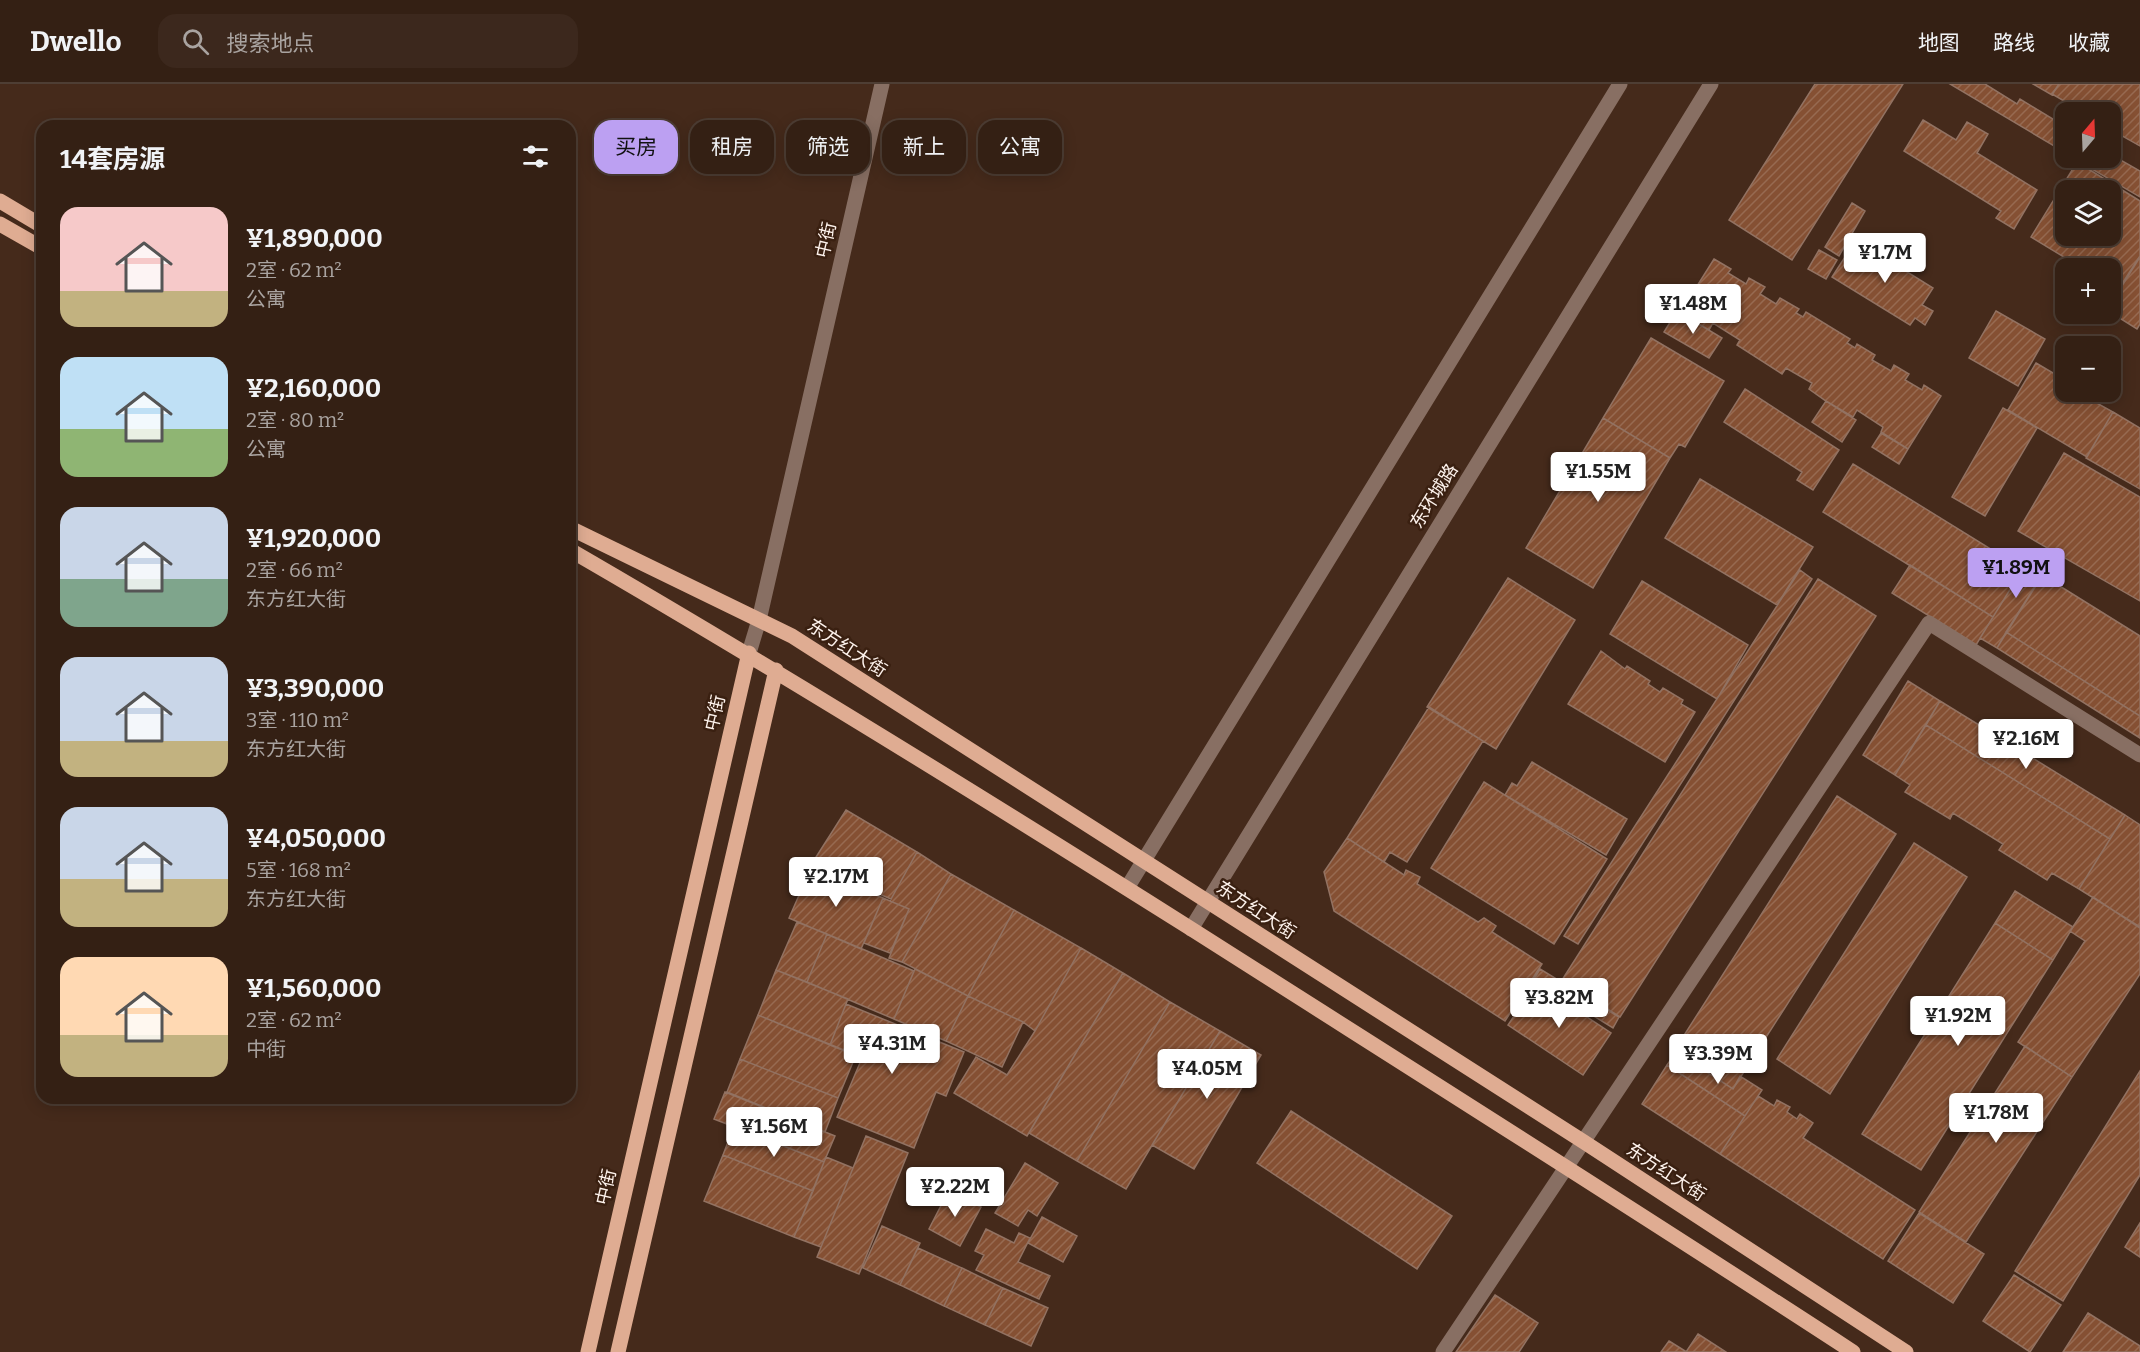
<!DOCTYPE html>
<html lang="zh">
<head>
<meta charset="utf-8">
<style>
  :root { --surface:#342014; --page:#3c281d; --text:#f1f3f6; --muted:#a9a3a0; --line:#4e3e34; --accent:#bca0f2 }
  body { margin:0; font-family:Bitter,"Noto Sans SC",serif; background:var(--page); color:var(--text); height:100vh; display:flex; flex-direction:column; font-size:22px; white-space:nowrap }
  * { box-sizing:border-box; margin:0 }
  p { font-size:20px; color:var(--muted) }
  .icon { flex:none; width:33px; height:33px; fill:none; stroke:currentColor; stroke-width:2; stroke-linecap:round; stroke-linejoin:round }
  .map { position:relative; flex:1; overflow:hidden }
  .panel { position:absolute; left:36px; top:36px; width:540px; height:984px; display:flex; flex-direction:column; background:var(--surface); border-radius:18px; box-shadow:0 3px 15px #0003,0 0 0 2px var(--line) }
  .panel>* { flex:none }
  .guide { position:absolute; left:594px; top:36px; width:570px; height:54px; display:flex; gap:12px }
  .needle { width:39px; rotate:19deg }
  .buttons { position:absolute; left:2055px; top:18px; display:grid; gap:12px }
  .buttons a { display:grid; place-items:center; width:66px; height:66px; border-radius:12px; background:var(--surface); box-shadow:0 3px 15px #0003,0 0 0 2px var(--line); font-size:30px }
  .price { position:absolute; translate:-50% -51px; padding:0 14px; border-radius:6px; background:#fff; color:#222; font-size:20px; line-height:39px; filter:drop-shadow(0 2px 3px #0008) }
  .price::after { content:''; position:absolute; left:50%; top:36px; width:18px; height:14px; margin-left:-9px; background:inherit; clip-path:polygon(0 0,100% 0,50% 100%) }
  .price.active { background:var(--accent); color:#111 }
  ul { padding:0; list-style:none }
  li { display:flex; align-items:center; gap:18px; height:150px; padding:0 24px }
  li span { display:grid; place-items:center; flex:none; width:168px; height:120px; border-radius:18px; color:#555 }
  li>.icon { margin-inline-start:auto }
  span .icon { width:72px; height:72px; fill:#fffc; stroke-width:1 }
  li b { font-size:26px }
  h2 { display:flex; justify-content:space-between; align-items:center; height:72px; padding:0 24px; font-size:26px }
  .pill { padding:0 21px; border-radius:18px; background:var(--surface); box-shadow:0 3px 15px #0003,0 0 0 2px var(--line); font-size:21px; line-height:54px }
  .pill.active { background:var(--accent); color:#111 }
  header { display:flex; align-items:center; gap:36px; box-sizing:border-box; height:84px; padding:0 30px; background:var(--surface); border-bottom:2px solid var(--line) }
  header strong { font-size:28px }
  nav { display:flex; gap:33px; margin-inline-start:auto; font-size:21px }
  .search { width:420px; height:54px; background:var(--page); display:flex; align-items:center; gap:15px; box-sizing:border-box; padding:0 21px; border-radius:18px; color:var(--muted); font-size:22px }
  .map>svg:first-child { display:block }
  .building { fill:url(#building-hatch); stroke:#927262; stroke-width:1.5; fill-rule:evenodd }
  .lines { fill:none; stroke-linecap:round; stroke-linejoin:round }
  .minor { stroke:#886f63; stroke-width:15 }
  .major { stroke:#dfac92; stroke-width:15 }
  .labels { text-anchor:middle; stroke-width:5; stroke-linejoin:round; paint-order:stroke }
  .street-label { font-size:18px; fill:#fdf2ec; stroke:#3a2011 }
</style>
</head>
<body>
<header>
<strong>Dwello</strong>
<div class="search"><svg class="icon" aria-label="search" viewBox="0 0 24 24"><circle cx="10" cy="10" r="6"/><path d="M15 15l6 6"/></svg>搜索地点</div>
<nav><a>地图</a><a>路线</a><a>收藏</a></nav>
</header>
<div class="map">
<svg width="2140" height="1268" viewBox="0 0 2140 1268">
  <defs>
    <pattern id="building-hatch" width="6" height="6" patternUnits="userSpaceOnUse" patternTransform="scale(1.5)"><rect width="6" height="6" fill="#855033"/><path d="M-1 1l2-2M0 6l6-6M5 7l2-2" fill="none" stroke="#976a51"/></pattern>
  </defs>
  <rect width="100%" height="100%" fill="#452a1b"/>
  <path class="building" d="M1815,0H1903L1792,176L1729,136Z
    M1950,0H1985L2017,20L2020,15L2066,43V69Z
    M2033,0H2059L2052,11Z
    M2059,0H2140V62L2110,45V28H2083L2052,10Z
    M1923,36L1956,56L1967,38L1988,50L1977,69L2037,106L2014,145L1996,134L2001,127L1904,67Z
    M2110,70L2140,87V113L2073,74H2110Z
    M2077,78L2140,117V172L2118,206L2110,202V184H2082L2031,153ZM2066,106H2110V152H2066Z
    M1852,119L1865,127L1839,172L1825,163Z
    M1856,156L1933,204L1922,221L1933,227L1925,241L1915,234L1910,241L1832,193Z
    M1819,166L1837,176L1826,195L1808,185Z
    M2140,173V240L2137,245L2110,228V221Z
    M1714,175L1731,185L1728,189L1746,200L1749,194L1765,203L1760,210L1776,220L1780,214L1799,225L1796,229L1803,233L1806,228L1850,255L1847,259L1855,264L1857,260L1875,271L1872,276L1891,287L1894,281L1909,290L1905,296L1922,306L1924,301L1941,312L1908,365L1881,348L1883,343L1857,326L1853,333L1826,317L1809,305L1812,299L1786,284L1782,290L1737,261L1740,256L1713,239L1709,246L1680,229Z
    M1677,227L1722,254L1709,274L1664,248Z
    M1996,227L2045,255L2018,302L1969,274Z
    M1651,254L1724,297L1685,363L1679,360L1670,374L1603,334Z
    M2036,279L2065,296L2063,299L2066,301V308H2077L2113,328L2087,373L2008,326Z
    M1745,305L1839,366L1813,406L1797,396L1802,388L1724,338Z
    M1826,317L1856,336L1842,358L1812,338Z
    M2003,324L2037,344L1985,432L1952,413Z
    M2113,328L2140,344V405L2086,374Z
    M1603,334L1670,374L1593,504L1526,464Z
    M1881,349L1908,365L1899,380L1872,363Z
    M2064,369L2140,413V517L2018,447Z
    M1853,380L2023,485L1993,533L1823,428Z
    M1700,395L1813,463L1777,521L1665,454Z
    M2035,465L2052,476L1997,564L1980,554Z
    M1910,481L1993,533L1976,561L1892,509Z
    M1800,486L1812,495L1578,860L1564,852Z
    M2042,491L2140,552V632L2006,548Z
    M1508,494L1575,536L1496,665L1427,623Z
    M1818,495L1876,532L1620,933L1562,896Z
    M1642,497L1748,561L1717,615L1610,550Z
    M2006,548L2140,632V654L1997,564Z
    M1601,567L1625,585L1627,582L1650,597L1648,600L1660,608L1663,604L1683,616L1681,620L1695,628L1665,678L1568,620Z
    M1908,597L1940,617L1895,691L1863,671Z
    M1940,617L2125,731L2110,755L1926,641Z
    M1429,623L1483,657L1407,778L1390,768L1384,778L1347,754Z
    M1926,641L2110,755L2079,805L2052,789L2047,796L1999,766L2003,760L1953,729L1950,735L1905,708L1910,701L1895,691Z
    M1532,678L1627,735L1606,771L1505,711L1512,699L1517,702Z
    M1484,698L1607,775L1554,860L1431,784Z
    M1837,712L1896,750L1733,1005L1674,967Z
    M846,726L917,768L891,815L811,781Z
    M2125,731L2140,741V843L2079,805Z
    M1347,754L1401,789L1404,791L1406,786L1420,793L1417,800L1478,838L1484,834L1496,842L1492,848L1542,880L1505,937L1334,827L1324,788Z
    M1914,759L1967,793L1830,1010L1777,975Z
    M917,768L951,790L902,878L889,874L909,825L890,817Z
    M811,784L883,814L861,865L789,834Z
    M951,790L1014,826L968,912L902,878Z
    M2015,807L2073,843L2053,876L1995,839Z
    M2093,813L2140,844V890L2072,993L2018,958L2085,857L2070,847Z
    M883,814L909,825L890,869L864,859Z
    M1014,826L1081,864L1035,947L1023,938L968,912Z
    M797,838L827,850L807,898L776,886Z
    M1995,839L2053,876L1921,1086L1862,1050Z
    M827,850L914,887L894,935L807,898Z
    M1081,864L1123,889L1027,1052L954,1009L976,973L1007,991L1035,947Z
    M915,885L968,912L946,957L894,935Z
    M1540,885L1619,933L1613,944L1534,895Z
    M776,886L848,915L830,961L758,931Z
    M1123,889L1170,918L1077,1077L1029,1049Z
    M1536,899L1611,949L1583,991L1508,941Z
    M968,912L1023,938L1002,983L946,957Z
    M1170,918L1220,947L1126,1105L1077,1077Z
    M846,920L964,968L946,1012L936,1008L914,1064L837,1033L862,974L830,961Z
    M758,931L856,971L838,1014L740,975Z
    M1220,947L1261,971L1194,1085L1152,1061Z
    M2025,962L2072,993L1966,1158L1919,1128Z
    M1676,968L1733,1005L1740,992L1762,1006L1745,1032L1667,981Z
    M740,975L838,1014L825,1048L727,1008Z
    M1667,981L1745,1032L1720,1070L1642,1020Z
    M2140,987V1091L2063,1217L2015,1187Z
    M725,1008L835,1052L824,1078L714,1035Z
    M1758,1012L1774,1022L1777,1016L1790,1023L1787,1028L1797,1035L1800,1030L1813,1039L1803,1054L1915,1126L1883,1175L1720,1070Z
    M1291,1027L1452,1132L1417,1185L1257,1079Z
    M734,1042L824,1078L813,1107L723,1071Z
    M866,1052L908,1069L859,1190L817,1173Z
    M723,1071L813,1107L794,1153L704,1117Z
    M826,1073L853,1084L821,1163L794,1153Z
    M1025,1079L1058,1099L1037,1132L1028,1126L1018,1142L995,1129Z
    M949,1106L981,1123L960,1162L929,1145Z
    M1919,1129L1984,1170L1953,1219L1888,1177Z
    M1042,1133L1077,1152L1063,1178L1028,1159Z
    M2140,1139V1173L2125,1163Z
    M882,1142L920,1159L900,1201L863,1184Z
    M986,1145L1014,1159L1019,1149L1030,1154L1018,1178L1050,1192L1039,1215L976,1186L984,1171L975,1167Z
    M918,1164L962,1184L944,1222L900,1201Z
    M962,1184L1003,1204L985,1241L944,1222Z
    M2014,1191L2061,1221L2030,1268L1983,1237Z
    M1003,1204L1048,1224L1031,1262L985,1241Z
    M1495,1211L1538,1239L1519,1268H1456Z
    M2088,1229L2140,1262V1268H2063Z
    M1698,1250L1726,1268H1686Z
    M1669,1257L1685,1267L1684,1268H1661Z"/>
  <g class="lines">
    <path class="minor" d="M749,569L759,536L882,0
      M1127,804L1620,0
      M1191,845L1711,0
      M1443,1268L1929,539L2140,671"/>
    <path class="major" d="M0,117L42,142
      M0,140L42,164
      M570,444L792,552L1584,1058L1906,1268
      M570,466C781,588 987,716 1193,846C1413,986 1634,1125 1853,1268
      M588,1268L749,569
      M618,1268L776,586"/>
  </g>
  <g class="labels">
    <g class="street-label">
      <text transform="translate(826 156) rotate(-77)" y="6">中街</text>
      <text transform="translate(1434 412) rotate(-58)" y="6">东环城路</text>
      <text transform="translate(847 564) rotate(33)" y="6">东方红大街</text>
      <text transform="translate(715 629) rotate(-77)" y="6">中街</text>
      <text transform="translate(1256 826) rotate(33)" y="6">东方红大街</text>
      <text transform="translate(1666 1088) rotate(33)" y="6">东方红大街</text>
      <text transform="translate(606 1103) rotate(-77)" y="6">中街</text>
    </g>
  </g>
</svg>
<div class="buttons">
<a><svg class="needle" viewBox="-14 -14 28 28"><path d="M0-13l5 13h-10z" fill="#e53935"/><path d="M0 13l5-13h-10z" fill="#a9a3a0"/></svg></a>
<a><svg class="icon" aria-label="layers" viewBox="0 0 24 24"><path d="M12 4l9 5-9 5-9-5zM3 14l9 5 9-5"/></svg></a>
<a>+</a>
<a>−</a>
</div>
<b class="price" style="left:1885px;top:200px">¥1.7M</b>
<b class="price" style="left:1693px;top:251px">¥1.48M</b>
<b class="price" style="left:1598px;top:419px">¥1.55M</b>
<b class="price active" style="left:2016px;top:515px">¥1.89M</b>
<b class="price" style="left:2026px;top:686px">¥2.16M</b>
<b class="price" style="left:836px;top:824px">¥2.17M</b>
<b class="price" style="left:1559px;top:945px">¥3.82M</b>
<b class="price" style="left:1958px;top:963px">¥1.92M</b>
<b class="price" style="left:892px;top:991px">¥4.31M</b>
<b class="price" style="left:1718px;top:1001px">¥3.39M</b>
<b class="price" style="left:1207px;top:1016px">¥4.05M</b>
<b class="price" style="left:1996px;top:1060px">¥1.78M</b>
<b class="price" style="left:774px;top:1074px">¥1.56M</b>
<b class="price" style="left:955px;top:1134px">¥2.22M</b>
<div class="guide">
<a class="pill active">买房</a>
<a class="pill">租房</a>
<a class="pill">筛选</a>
<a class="pill">新上</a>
<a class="pill">公寓</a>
</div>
<section class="panel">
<h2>14套房源<svg class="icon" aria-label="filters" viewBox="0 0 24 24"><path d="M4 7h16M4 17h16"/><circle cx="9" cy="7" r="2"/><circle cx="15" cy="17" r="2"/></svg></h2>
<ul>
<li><span style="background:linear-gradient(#f6c9c9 70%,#c2b280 0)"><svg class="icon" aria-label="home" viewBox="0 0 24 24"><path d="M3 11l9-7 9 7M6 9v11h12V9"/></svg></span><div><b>¥1,890,000</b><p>2室 · 62 m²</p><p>公寓</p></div></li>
<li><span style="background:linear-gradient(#bfe0f5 60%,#8fb573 0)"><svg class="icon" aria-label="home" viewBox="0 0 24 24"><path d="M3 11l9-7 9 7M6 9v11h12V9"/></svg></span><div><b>¥2,160,000</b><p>2室 · 80 m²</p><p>公寓</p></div></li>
<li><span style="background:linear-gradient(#c9d6e8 60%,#7fa58c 0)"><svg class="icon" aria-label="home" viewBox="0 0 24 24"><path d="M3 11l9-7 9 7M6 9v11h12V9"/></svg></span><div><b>¥1,920,000</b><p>2室 · 66 m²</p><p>东方红大街</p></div></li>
<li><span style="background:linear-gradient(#c9d6e8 70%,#c2b280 0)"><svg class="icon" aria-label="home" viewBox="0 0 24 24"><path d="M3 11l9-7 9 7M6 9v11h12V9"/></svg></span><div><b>¥3,390,000</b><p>3室 · 110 m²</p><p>东方红大街</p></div></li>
<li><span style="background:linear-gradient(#c9d6e8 60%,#c2b280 0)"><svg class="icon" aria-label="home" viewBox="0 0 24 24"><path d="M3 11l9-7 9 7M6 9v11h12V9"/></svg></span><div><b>¥4,050,000</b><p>5室 · 168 m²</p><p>东方红大街</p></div></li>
<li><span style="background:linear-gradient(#ffd9b3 65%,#c2b280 0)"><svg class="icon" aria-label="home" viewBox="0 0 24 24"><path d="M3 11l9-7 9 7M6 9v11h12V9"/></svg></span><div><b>¥1,560,000</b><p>2室 · 62 m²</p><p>中街</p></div></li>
</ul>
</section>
</div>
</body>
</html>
